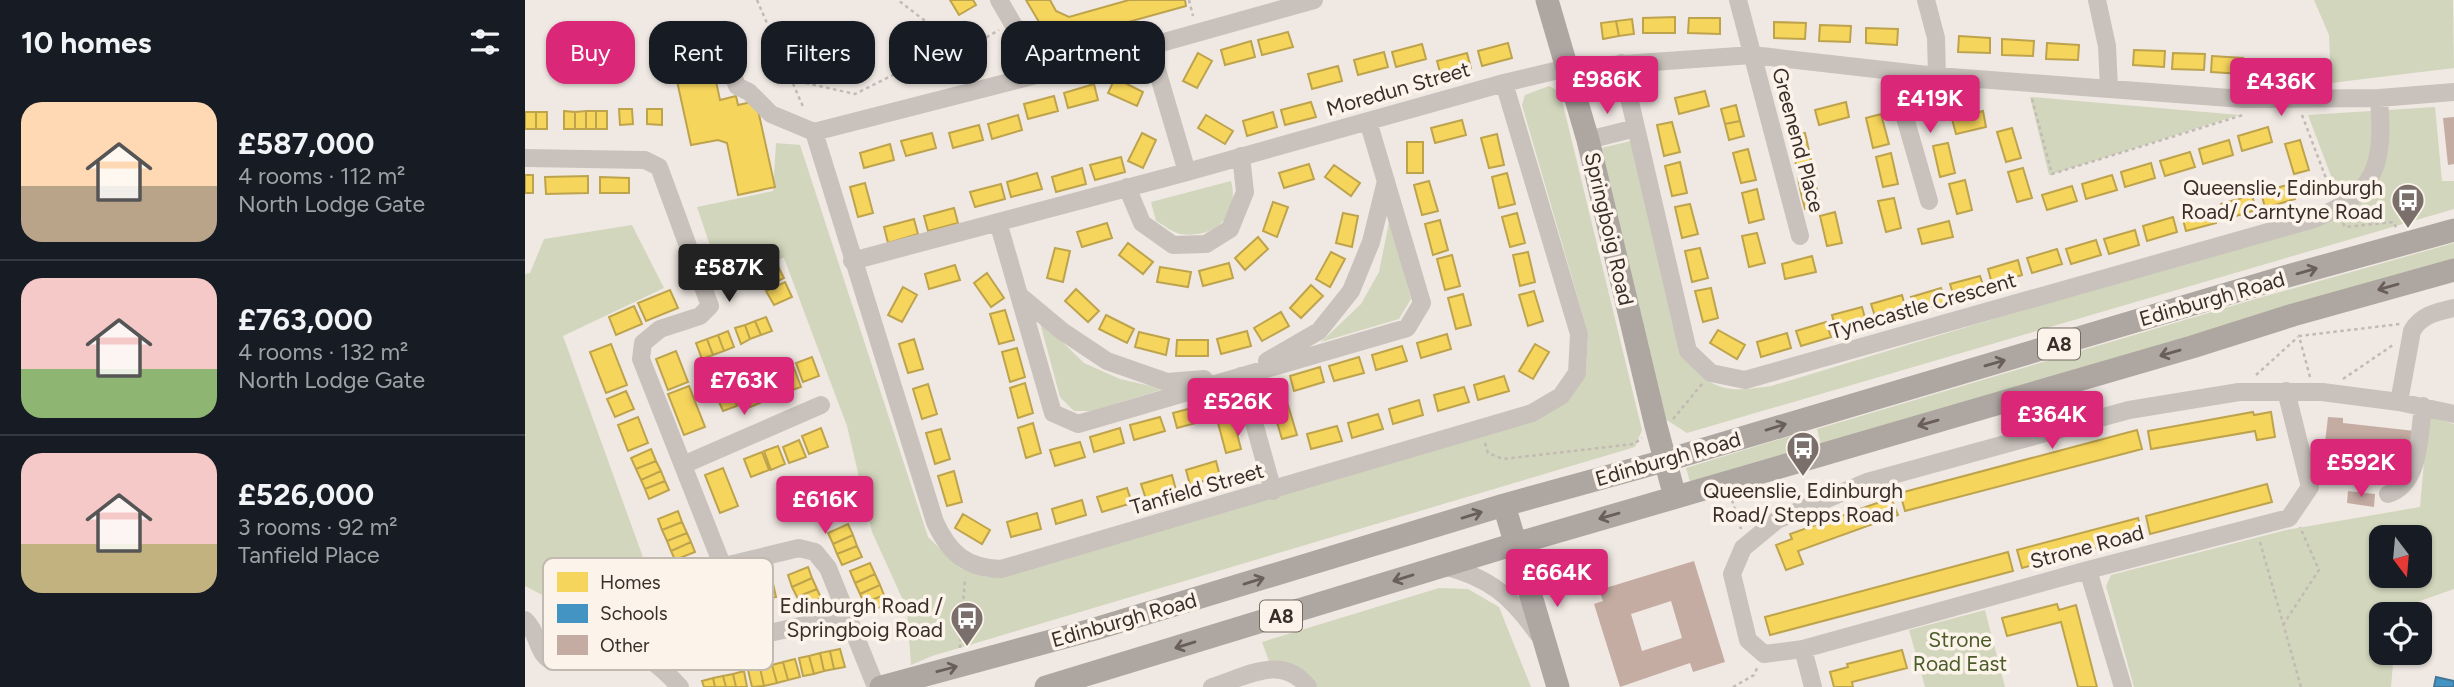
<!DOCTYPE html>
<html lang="en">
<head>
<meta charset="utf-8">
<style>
  :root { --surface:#171b24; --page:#242831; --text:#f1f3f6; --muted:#9ea1a6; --line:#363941; --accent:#db2777 }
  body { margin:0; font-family:Figtree,sans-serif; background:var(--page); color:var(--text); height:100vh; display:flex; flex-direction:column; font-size:26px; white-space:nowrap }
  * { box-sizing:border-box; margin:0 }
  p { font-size:23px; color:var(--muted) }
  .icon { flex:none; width:38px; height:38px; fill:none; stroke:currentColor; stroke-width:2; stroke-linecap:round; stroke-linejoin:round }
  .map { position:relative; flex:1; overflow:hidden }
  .sheet { display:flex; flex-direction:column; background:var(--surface); width:525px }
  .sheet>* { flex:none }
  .banner { position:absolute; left:21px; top:21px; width:665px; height:63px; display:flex; gap:14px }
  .needle { width:46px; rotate:164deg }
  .buttons { position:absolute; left:1844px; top:525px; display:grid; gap:14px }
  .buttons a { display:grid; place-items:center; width:63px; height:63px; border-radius:14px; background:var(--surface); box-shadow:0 2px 5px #0004; font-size:35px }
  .price { position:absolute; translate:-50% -60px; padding:0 16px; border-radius:7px; background:var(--accent); color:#fff; font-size:23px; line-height:46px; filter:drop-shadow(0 2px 4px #0008) }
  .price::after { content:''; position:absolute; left:50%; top:42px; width:21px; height:16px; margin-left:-10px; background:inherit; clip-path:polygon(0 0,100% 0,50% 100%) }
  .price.active { background:#222; color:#fff }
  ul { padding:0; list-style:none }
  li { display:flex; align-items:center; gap:21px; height:175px; padding:0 21px }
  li+li { border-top:2px solid var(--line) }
  li span { display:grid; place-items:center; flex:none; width:196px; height:140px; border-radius:21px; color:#555 }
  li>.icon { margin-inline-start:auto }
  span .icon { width:84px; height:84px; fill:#fffc; stroke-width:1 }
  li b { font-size:30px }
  h2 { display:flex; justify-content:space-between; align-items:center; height:84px; padding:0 21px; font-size:30px }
  .pill { padding:0 24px; border-radius:21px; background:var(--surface); box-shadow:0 2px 5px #0004; font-size:24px; line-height:63px }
  .pill.active { background:var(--accent); color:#fff }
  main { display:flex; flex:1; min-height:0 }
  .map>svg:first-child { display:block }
  .green { fill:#d2d6bc; fill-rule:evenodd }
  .homes { fill:#f6d55c; stroke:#bea34d; stroke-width:2 }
  .schools { fill:#4393c3; stroke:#417595; stroke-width:2 }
  .building { fill:#c5aca3; fill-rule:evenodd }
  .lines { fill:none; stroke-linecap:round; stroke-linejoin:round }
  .path { stroke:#c2bab4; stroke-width:2.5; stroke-dasharray:3.5 3.5; stroke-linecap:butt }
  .minor { stroke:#c9c2bc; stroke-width:18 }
  .major { stroke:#aea6a1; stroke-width:23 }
  .oneway { stroke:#695e59 }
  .labels { text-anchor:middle; stroke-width:7; stroke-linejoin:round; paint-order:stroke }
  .shield { fill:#fcf4eb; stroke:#756963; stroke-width:2 }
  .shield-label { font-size:19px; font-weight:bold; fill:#3b2e29 }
  .street-label { font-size:21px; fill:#3b2e29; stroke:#fcf4eb }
  .poi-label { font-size:21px; fill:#3b2e29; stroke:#fcf4eb; text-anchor:end }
  .park-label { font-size:21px; fill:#4b5c2a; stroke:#fcf4eb }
  .key { fill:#fcf4eb; stroke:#c2b9b1; stroke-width:2 }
  .key-label { font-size:19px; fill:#3b2e29 }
</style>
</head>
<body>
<main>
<section class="sheet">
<h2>10 homes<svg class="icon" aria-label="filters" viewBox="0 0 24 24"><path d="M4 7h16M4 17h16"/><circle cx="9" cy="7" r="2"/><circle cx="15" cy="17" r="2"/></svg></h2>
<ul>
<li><span style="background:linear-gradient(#ffd9b3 60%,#b9a48a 0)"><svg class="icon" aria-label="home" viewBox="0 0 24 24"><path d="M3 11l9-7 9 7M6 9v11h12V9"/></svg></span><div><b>£587,000</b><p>4 rooms · 112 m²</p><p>North Lodge Gate</p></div></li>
<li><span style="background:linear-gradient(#f6c9c9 65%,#8fb573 0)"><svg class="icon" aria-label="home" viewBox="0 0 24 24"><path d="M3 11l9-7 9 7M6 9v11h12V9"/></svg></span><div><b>£763,000</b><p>4 rooms · 132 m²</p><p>North Lodge Gate</p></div></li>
<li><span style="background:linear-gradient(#f6c9c9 65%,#c2b280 0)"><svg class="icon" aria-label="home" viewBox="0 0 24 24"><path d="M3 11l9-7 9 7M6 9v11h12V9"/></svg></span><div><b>£526,000</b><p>3 rooms · 92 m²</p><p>Tanfield Place</p></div></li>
</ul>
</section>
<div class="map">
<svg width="1929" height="687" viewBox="0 0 1929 687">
  <rect width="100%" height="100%" fill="#f0e9e3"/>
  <path class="green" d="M1789,0H1928L1929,68L1806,83L1804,35Z
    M1024,86L1035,92L1117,430L1110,447L407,656L386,665L382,609L347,532L322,426L259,258L194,272L172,207L248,191L251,143L275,145L403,537L435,568L462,577L490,573L1010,420L1061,373L1063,333L997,105L1000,95Z
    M1505,97H1506L1714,115L1524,175Z
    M1910,107L1917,181H1929V209L1162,433L1140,419L1072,149L1106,141L1160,358C1189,393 1203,392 1246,386L1820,213L1783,115Z
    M706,181C715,215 690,239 656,234C648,233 639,225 631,221L626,202Z
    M865,217L886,299L874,319L796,342L836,304L854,272Z
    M107,225L139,288L38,336L145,632H64L29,601L0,586V274L5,273L19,239Z
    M1929,243V261L1296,445L1292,429L1734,298Z
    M514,319L559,363L595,379L639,389L566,411H549L535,397Z
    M1903,416L1929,424V589L1875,608L1874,614H1857V653H1869L1866,687H1609L1581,586L1586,575L1761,530L1895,507ZM1857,537H1895V576H1857Z
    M1281,431L1287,449L1166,485L1161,468Z
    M914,588L943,589L974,607L1006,687H792C786,669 762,664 745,664L737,642Z
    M1460,610L1480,687H1400L1384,630Z"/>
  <path class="homes" d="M425,0H448L451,5L434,15Z
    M501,0H525L531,11L544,17L604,0H660L661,6L542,39L517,27Z
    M1150,17V33H1118V18Z
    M1164,18H1195V34L1163,33Z
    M1107,19L1109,34L1094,36L1091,21Z
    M1091,21L1094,36L1078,39L1076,23Z
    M1249,22L1281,23L1280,39L1249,38Z
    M1295,25L1326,26L1325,42L1294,41Z
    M1341,28L1373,29L1372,45L1341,43Z
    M763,32L768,47L737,55L733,40Z
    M1434,36L1465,38V53L1433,52Z
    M1477,39L1509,41L1508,56L1477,55Z
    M726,41L730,57L700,65L696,50Z
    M983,43L987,58L957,66L953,51Z
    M1522,43L1554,45L1553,60L1521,59Z
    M897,44L901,59L871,67L867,52Z
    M1609,50L1640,51L1639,67L1608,65Z
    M859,52L863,67L833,75L829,60Z
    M673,53L687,61L672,88L658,81Z
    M942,53L946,68L916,76L912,61Z
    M1648,53L1680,54L1679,70L1647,69Z
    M1687,56L1718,58L1717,74L1686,72Z
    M1726,59L1758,60L1757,76L1726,74Z
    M1799,60V76L1768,77L1767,61Z
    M813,66L817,81L787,89L783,74Z
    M189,72L195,100L211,96L213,105L231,101L250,187L213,195L202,143L193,140L166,145L152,81Z
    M590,78L618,92L612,106L583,93Z
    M569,84L573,100L543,108L539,93Z
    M1180,91L1184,106L1154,114L1150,98Z
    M529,96L533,111L503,119L499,104Z
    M786,102L791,117L760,125L756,110Z
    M1321,102L1324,117L1294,125L1290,110Z
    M1211,105L1215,121L1200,124L1196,109Z
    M94,109H107L108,124L95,125Z
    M122,109H137V125L122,124Z
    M39,111L50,112V129H39Z
    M61,111H71V129H61Z
    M61,111V129H50V112Z
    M71,111H82V129H71Z
    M1458,111L1461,127L1431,134L1427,119Z
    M0,112H11V129H0Z
    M11,112H22V129H11Z
    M748,112L752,127L722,136L718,121Z
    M1356,114L1364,144L1348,148L1341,118Z
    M493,115L497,130L467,139L463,124Z
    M681,115L708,131L700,144L673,128Z
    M937,120L941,135L910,143L906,128Z
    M1215,121L1219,136L1204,140L1200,124Z
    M1147,122L1155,152L1139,156L1132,125Z
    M454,125L458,140L428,148L424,133Z
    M1743,127L1747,142L1717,151L1713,136Z
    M1487,128L1496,158L1481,162L1472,132Z
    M407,133L411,148L381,156L376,141Z
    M617,133L631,140L618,168L603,161Z
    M1280,133L1287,164L1272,168L1264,137Z
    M972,134L979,165L964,168L956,138Z
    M1704,140L1708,155L1678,164L1674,149Z
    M1775,140L1784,170L1769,174L1760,144Z
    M882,142H898V173H882Z
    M1423,143L1430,173L1415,177L1408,146Z
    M365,144L369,160L339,168L335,153Z
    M1223,149L1231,180L1216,183L1208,153Z
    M1665,152L1670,167L1640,176L1635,161Z
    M1366,153L1373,184L1358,187L1351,157Z
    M596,157L600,172L570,180L565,165Z
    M1155,162L1162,193L1147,196L1140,166Z
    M1626,163L1630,178L1600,187L1596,172Z
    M784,164L789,179L759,188L754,173Z
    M809,165L835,183L826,196L800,177Z
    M557,168L561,184L531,192L527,177Z
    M1498,168L1507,198L1492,202L1483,172Z
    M512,173L517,189L486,197L482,182Z
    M982,173L990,204L974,208L967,177Z
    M0,175H8V193H0Z
    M1288,175L1292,190L1276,193L1273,178Z
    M1587,175L1592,190L1561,199L1557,184Z
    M63,176V193L21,194L20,177Z
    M75,177L104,178V193H75Z
    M1440,180L1447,210L1432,214L1424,184Z
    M904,181L913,211L897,215L889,185Z
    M340,183L348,213L333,217L325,187Z
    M476,184L480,199L450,207L445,192Z
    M1766,184L1770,199L1740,208L1736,192Z
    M1547,186L1552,201L1522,210L1517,195Z
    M1232,189L1239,219L1224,223L1217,193Z
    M1292,190L1295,205L1280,209L1276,193Z
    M1727,195L1731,210L1701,219L1696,204Z
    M1369,198L1376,228L1361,232L1353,201Z
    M748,202L763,207L752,237L738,231Z
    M1165,204L1173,234L1157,238L1150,207Z
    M1687,207L1691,223L1661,231L1657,216Z
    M429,208L433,223L403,231L399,216Z
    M1310,212L1317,243L1302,246L1295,216Z
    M818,213L833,216L827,247L811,243Z
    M992,213L1000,243L985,247L977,217Z
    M1648,217L1652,232L1622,241L1618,226Z
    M389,219L393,234L363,243L359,227Z
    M915,220L923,250L908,255L900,224Z
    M1424,221L1428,237L1397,244L1393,229Z
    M582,223L587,238L557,247L552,232Z
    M1610,230L1614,245L1584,254L1579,239Z
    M1232,233L1240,263L1224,267L1217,236Z
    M733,237L743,249L720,270L710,258Z
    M1571,240L1576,255L1546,264L1541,249Z
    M603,243L628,262L618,274L594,255Z
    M530,248L545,251L538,282L522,278Z
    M1175,248L1183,278L1167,282L1160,251Z
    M1532,249L1537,264L1507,273L1502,258Z
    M806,252L820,259L805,287L791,279Z
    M1003,252L1010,282L995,286L988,255Z
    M927,255L935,286L920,290L912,259Z
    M1287,256L1291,272L1260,279L1257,264Z
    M1493,260L1497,275L1467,284L1463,269Z
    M704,263L708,278L678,286L674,271Z
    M252,264L259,278L241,287L234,272Z
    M430,265L435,280L404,289L400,274Z
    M635,267L666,272L663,287L632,282Z
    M462,273L479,298L466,307L449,283Z
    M1455,276L1460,291L1430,300L1425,284Z
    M260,282L267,297L249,305L241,291Z
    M786,285L798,296L776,318L765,308Z
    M378,287L392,295L377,322L363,315Z
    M1186,288L1193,318L1178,322L1170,291Z
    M1416,288L1421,303L1390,312L1386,297Z
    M551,289L574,311L563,322L540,301Z
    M145,290L153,308L121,321L113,303Z
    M1009,291L1018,321L1003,326L994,295Z
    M938,294L946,325L931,329L923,298Z
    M1377,295L1381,310L1351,319L1346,304Z
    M109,306L117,324L91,335L84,317Z
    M1337,307L1341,322L1311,331L1307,315Z
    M480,310L489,340L474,344L465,314Z
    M756,312L764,326L737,341L729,328Z
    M581,315L609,329L602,343L574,329Z
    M241,317L247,331L236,335L230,321Z
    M230,321L236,335L225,339L220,325Z
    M1301,322L1306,337L1276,346L1271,331Z
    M220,325L225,339L216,344L210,328Z
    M1193,330L1220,345L1212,359L1185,343Z
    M203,331L209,347L199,351L193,335Z
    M722,331L726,346L696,354L692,339Z
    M614,332L644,339L641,355L610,347Z
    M1262,333L1266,348L1236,357L1232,342Z
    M922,334L926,349L896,358L892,343Z
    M193,335L199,351L188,355L182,339Z
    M182,339L188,355L177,359L171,343Z
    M389,339L398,369L383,373L374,344Z
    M652,340H683V356H651Z
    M86,344L102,385L81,393L65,352Z
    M1010,344L1024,352L1008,379L994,371Z
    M877,346L882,361L851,370L847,355Z
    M492,348L500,377L485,382L477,352Z
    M151,351L163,382L143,390L131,359Z
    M287,357L294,376L278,382L271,363Z
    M834,357L839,373L809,381L804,366Z
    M795,367L799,382L769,391L765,376Z
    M269,368L276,387L259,393L252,374Z
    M246,373L252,390L238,396L231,379Z
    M979,376L984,391L953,400L949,385Z
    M500,383L508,413L493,418L485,388Z
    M403,384L412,414L397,419L388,389Z
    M164,386L180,427L159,435L143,394Z
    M228,386L235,403L218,410L211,392Z
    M939,387L944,402L913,411L909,395Z
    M206,389L212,406L198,411L191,395Z
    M101,391L109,409L90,417L82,399Z
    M894,400L898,415L868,424L864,409Z
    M678,405L682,420L652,428L648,413Z
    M763,405L772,435L757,439L748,409Z
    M1728,412L1729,415L1746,412L1750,437L1732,440L1730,431L1626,449L1623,431Z
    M853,414L858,429L827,438L823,423Z
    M113,417L123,443L103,451L93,425Z
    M635,417L640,431L609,440L605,425Z
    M708,418L716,449L701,453L693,423Z
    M508,423L516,453L501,458L493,428Z
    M812,426L817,441L786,449L782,434Z
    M296,428L303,447L284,454L277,436Z
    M595,428L599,443L569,452L565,437Z
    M416,429L425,459L410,464L401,433Z
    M1612,430L1617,449L1380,511L1375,493Z
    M274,440L281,457L264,463L258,447Z
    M555,442L560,457L530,466L525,450Z
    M253,446L260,464L246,470L239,451Z
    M126,449L131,461L111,469L106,458Z
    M237,452L244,470L226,477L219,459Z
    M131,461L136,471L116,480L111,469Z
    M691,461L695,476L665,485L661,470Z
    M198,468L213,506L195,513L180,475Z
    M136,471L140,481L120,489L116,480Z
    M429,471L437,502L422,506L413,476Z
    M647,475L651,490L621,499L616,484Z
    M140,481L144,490L124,499L120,489Z
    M1742,484L1747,502L1625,534L1621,516Z
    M602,488L607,503L577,512L572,497Z
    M1366,498L1373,515L1273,551L1278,564L1261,570L1251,545L1267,539L1265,534Z
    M557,500L561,515L531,524L527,509Z
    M153,511L157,522L137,530L133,519Z
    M512,513L516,529L486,537L482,522Z
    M438,514L465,530L457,544L430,528Z
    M1613,518L1618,536L1497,568L1492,550Z
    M157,522L162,533L142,541L137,530Z
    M323,524L328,535L308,544L303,533Z
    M162,533L166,542L146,551L142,541Z
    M328,535L332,546L312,554L308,544Z
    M166,542L170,552L150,560L146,551Z
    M332,546L337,557L317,565L312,554Z
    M1483,552L1488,571L1245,635L1240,617Z
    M345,563L350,574L330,583L325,571Z
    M283,567L287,578L267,587L263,575Z
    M350,574L355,585L335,594L330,583Z
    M287,578L292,589L272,597L267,587Z
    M247,579L251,597L241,599L236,581Z
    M355,585L359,595L339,603L335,594Z
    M292,589L296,598L276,607L272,597Z
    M359,595L363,604L343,612L339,603Z
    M296,598L300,608L280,616L276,607Z
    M1532,604L1534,610L1551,605L1572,687H1553L1536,622L1482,636L1477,618Z
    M315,649L320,667L309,669L305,651Z
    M1377,650L1382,668L1327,682L1328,687H1309L1305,672L1323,667L1322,664Z
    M305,651L309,669L299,671L295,653Z
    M295,653L299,671L289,674L284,656Z
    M284,656L289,674L278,676L274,658Z
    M270,659L275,677L263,680L258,662Z
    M258,662L263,680L252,683L247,665Z
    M247,665L252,683L239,686L235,668Z
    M235,668L239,686L227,687L223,670Z
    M219,671L222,687H211L208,674Z
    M208,674L211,687H201L198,676Z
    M198,676L201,687H190L188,678Z
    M188,678L190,687H179L177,681Z"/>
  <path class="schools" d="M1911,677L1929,681V687H1909Z"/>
  <path class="building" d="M1929,117V164L1923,165L1918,118Z
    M1803,417L1818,418V423L1890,431L1886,462L1853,458L1852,469L1827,466L1828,455L1799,451Z
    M1823,491L1850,494L1849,507L1822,503Z
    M1169,561L1200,662L1168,672L1165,663L1095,687L1069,604L1078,601L1074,590ZM1146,601L1157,638L1117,651L1106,614Z"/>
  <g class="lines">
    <path class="path" d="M232,0L279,109
      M664,0L668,16
      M422,45L445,47L474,30
      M267,80L330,94L414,52L422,45L417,34L373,0
      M1507,99L1527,174L1718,115
      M1395,110L1450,95
      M1777,115L1807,194
      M1818,223L1820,227L1869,222L1871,228
      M1731,375L1773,337
      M1785,377L1774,336L1875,324
      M1818,379L1868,345
      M1148,419L1177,384
      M960,443L963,453L978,459L1109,444L1117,438
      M1207,500L1216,529
      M1735,542L1776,687
      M1758,625L1794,570L1775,527
      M435,648L440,578
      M1208,687L1229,675L1233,666"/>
    <path class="minor" d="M474,0L517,74
      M1213,0L1275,236
      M1401,0L1411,38L1412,76
      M1572,0L1582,46L1584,88
      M625,46L662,172
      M1096,63L1163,351L1186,373L1220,380L1789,219C1853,192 1859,164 1854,98
      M205,67L212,86L224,92L246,114L289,132
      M1379,73V114L1404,201
      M289,132L410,522C424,553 441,568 476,569L1007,413L1036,396L1052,373L1054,334L979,83
      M289,132L625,46L789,0
      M1063,140L1111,128
      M0,158L120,160L134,167L185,306L175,316L135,329L118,343L116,359L198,567
      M602,187L617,223L648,245L681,244L705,229L720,192L716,156
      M473,222L528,413L553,424L882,328L897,303L843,121
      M327,261L662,172L979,83L1042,68L1227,55L1412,76L1718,99L1854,98L1929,92
      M495,296L537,331L582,361L642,382L679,379
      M742,361L794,331L826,291L846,242L861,181
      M716,376L748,491
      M1761,391L1785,487L1764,518L1563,570L1278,649L1239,654L1223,640L1207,574L1218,548L1252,520L1342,482L1604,410L1714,392H1797L1874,402L1929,414
      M1874,402L1887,331C1896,315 1912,312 1929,308
      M158,465L296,405
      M1863,494C1896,484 1894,434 1898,406
      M918,566C964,577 986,596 1013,634
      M1563,570L1598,687
      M149,578L274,548L290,552L303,568L351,687
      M0,620C14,632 11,657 30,662C55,656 87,647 112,654C128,658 144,675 155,687
      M183,647L323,615
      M1278,649L1288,687
      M687,687C720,677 757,653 783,687"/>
    <path class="major" d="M1022,0L1063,140L1131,426L1150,497
      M979,505L1033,687
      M356,687L570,629L979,505L1139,461L1759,277L1929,230
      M521,687L990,544L1667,347L1768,315L1929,270"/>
  </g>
  <defs><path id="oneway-shaft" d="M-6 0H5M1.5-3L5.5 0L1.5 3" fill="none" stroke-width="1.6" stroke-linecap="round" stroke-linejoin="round" transform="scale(1.75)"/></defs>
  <g class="oneway">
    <use href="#oneway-shaft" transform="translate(1782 271) rotate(-16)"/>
    <use href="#oneway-shaft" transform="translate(1863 287) rotate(164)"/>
    <use href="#oneway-shaft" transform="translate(1645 353) rotate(164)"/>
    <use href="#oneway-shaft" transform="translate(1470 363) rotate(-16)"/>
    <use href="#oneway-shaft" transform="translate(1403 423) rotate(164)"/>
    <use href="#oneway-shaft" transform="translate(1251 427) rotate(-17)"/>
    <use href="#oneway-shaft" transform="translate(947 515) rotate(-17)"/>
    <use href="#oneway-shaft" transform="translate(1084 516) rotate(164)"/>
    <use href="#oneway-shaft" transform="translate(878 578) rotate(163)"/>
    <use href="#oneway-shaft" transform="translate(729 581) rotate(-17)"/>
    <use href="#oneway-shaft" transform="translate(660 645) rotate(163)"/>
    <use href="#oneway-shaft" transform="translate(422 669) rotate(-15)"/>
  </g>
  <defs>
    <symbol id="bus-pin" viewBox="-11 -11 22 30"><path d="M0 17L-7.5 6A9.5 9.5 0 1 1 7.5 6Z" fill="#7a6f6a" stroke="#fcf4eb"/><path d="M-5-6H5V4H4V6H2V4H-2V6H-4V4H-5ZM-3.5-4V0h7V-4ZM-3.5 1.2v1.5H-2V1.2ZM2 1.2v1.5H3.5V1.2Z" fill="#fff"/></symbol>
  </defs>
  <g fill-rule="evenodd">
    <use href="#bus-pin" x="1864" y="181" width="38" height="52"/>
    <use href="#bus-pin" x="1259" y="429" width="38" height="52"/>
    <use href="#bus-pin" x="423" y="599" width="38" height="52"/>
  </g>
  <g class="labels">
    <g class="shield">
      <rect x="1513" y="328.5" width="42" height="31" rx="5"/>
      <rect x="735" y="600.5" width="42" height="31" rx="5"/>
    </g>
    <g class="shield-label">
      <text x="1534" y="351">A8</text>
      <text x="756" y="623">A8</text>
    </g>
    <g class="street-label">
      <text transform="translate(873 89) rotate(-16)" y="7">Moredun Street</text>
      <text transform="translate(1273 140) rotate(75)" y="7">Greenend Place</text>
      <text transform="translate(1084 229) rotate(77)" y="7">Springboig Road</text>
      <text transform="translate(1687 299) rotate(-16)" y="7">Edinburgh Road</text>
      <text transform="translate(1398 306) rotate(-16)" y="7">Tynecastle Crescent</text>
      <text transform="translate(1143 459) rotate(-16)" y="7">Edinburgh Road</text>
      <text transform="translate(672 489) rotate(-16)" y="7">Tanfield Street</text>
      <text transform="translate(1562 547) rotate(-15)" y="7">Strone Road</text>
      <text transform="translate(599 620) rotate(-16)" y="7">Edinburgh Road</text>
    </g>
    <g class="poi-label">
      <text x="1858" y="195">Queenslie, Edinburgh<tspan x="1858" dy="24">Road/ Carntyne Road</tspan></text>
      <text x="1278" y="498" text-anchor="middle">Queenslie, Edinburgh<tspan x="1278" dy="24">Road/ Stepps Road</tspan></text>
      <text x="418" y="613">Edinburgh Road /<tspan x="418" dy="24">Springboig Road</tspan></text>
    </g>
    <g class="park-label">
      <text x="1435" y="647">Strone<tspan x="1435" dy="24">Road East</tspan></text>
    </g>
  </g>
  <rect x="18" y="558" width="230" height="112" rx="10" class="key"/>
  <rect x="32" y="572" width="31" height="20" fill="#f6d55c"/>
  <rect x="32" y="604" width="31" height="19" fill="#4393c3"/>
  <rect x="32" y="635" width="31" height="20" fill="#c5aca3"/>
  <g class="key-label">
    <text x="75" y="589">Homes</text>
    <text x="75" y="620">Schools</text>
    <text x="75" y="652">Other</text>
  </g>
</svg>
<div class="buttons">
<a><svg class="needle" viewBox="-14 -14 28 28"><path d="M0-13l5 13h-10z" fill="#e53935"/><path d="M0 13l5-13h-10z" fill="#9ea1a6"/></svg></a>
<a><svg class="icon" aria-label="locate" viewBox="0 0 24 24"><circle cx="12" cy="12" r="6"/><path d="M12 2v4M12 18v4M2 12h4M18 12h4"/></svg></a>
</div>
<b class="price" style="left:1082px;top:116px">£986K</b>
<b class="price" style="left:1756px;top:118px">£436K</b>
<b class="price" style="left:1405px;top:135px">£419K</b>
<b class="price active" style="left:204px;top:304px">£587K</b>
<b class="price" style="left:219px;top:417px">£763K</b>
<b class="price" style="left:713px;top:438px">£526K</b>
<b class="price" style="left:1527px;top:451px">£364K</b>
<b class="price" style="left:1836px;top:499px">£592K</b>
<b class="price" style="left:300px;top:536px">£616K</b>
<b class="price" style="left:1032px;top:609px">£664K</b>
<div class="banner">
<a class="pill active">Buy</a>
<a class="pill">Rent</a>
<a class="pill">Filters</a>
<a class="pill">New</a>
<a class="pill">Apartment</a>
</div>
</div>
</main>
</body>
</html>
